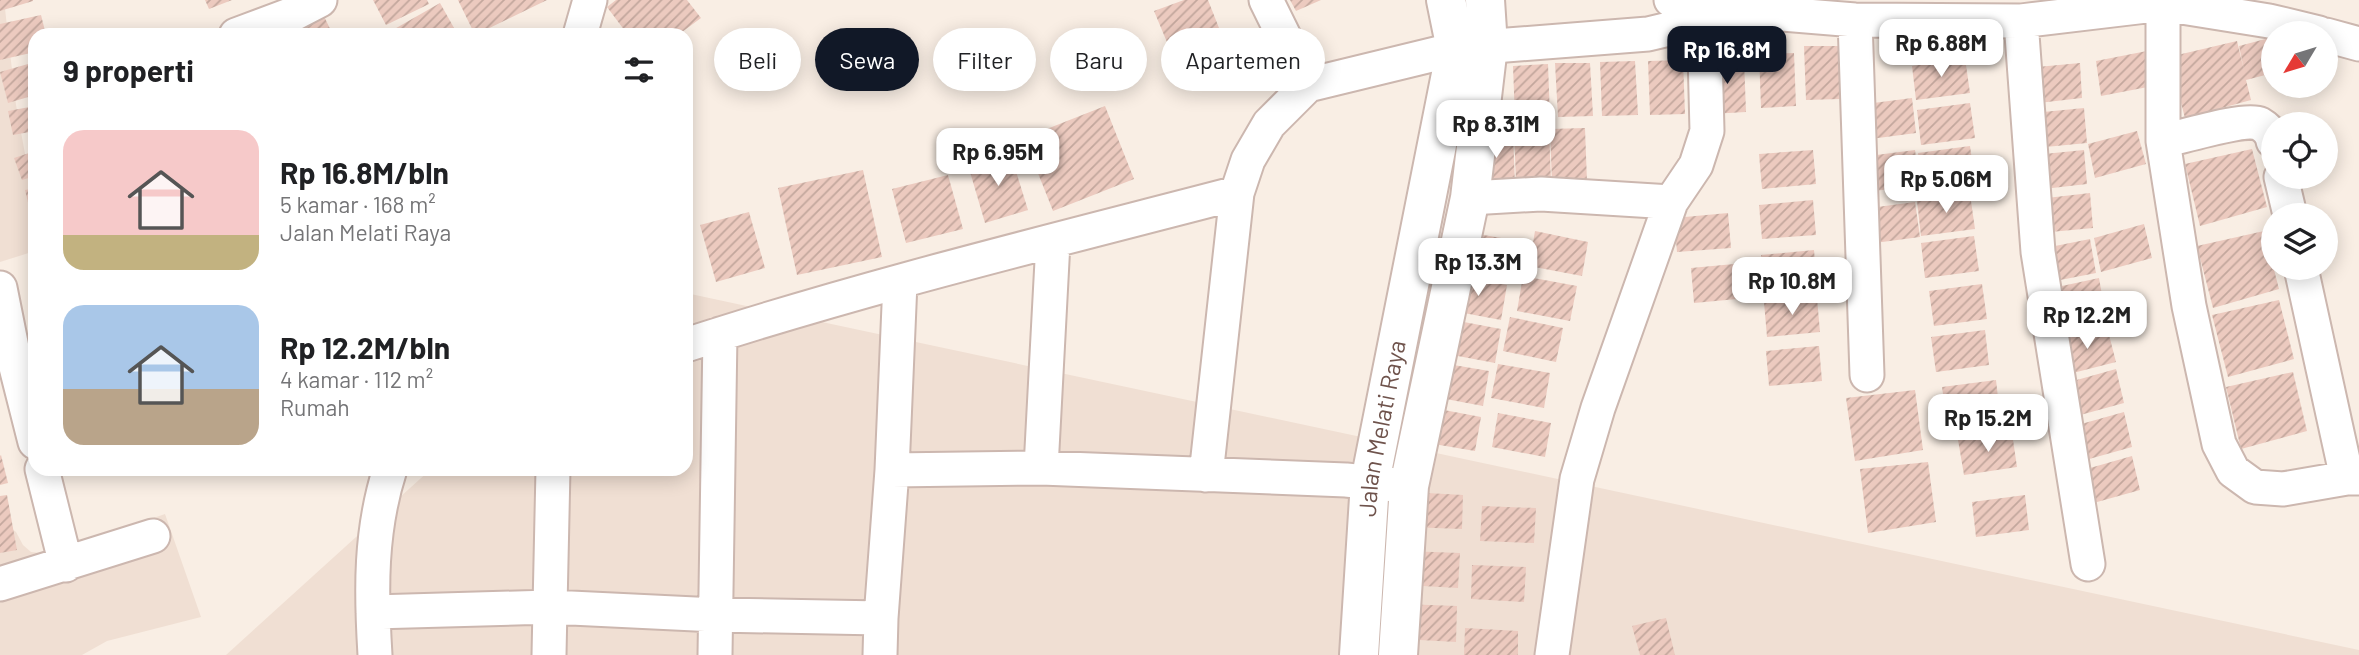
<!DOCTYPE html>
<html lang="id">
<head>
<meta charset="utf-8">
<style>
  :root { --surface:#fff; --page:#f2f2f2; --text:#202124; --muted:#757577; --accent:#111827 }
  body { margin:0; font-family:Barlow,sans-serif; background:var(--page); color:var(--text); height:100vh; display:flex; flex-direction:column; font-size:26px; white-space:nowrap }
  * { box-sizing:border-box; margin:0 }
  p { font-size:23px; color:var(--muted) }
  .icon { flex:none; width:38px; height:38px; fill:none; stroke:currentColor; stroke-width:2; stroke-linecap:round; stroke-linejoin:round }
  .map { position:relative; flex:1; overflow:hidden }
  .panel { position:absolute; left:28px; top:28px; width:665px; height:448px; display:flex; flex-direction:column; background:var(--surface); border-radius:21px; box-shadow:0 4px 18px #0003 }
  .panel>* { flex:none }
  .guide { position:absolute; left:714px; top:28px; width:665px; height:63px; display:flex; gap:14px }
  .needle { width:46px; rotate:232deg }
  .buttons { position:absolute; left:2261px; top:21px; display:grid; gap:14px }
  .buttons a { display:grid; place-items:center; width:77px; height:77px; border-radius:50%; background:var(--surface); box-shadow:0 4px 18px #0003; font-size:35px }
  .price { position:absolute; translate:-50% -60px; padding:0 16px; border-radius:14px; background:#fff; color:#222; font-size:23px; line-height:46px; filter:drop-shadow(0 2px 4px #0008) }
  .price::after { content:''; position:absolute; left:50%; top:42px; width:21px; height:16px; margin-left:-10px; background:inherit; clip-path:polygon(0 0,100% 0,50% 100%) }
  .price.active { background:var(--accent); color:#fff }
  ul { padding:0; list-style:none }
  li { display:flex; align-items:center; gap:21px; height:175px; padding:0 35px }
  li span { display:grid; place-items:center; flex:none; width:196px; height:140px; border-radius:21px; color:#555 }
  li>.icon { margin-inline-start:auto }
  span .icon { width:84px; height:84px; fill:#fffc; stroke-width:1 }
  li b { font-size:30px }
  h2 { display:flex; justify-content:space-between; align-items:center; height:84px; padding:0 35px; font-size:30px }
  .chip { padding:0 24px; border-radius:32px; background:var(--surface); box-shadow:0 4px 18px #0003; font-size:24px; line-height:63px }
  .chip.active { background:var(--accent); color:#fff }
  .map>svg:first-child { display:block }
  .residential { fill:#f0dfd3 }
  .building { fill:url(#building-hatch) }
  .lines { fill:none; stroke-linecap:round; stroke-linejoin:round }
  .minor-casing { stroke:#ccb7af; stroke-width:37 }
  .tertiary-casing { stroke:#ccb7af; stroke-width:42 }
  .minor { stroke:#fff; stroke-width:33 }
  .tertiary { stroke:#fff; stroke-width:38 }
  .labels { text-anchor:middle; stroke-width:5; stroke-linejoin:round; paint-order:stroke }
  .street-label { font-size:24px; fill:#6f534c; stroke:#fdf2ea }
</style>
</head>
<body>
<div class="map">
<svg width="2359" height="655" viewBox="0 0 2359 655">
  <defs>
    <pattern id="building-hatch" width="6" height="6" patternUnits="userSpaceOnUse" patternTransform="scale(1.75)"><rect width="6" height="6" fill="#eccabf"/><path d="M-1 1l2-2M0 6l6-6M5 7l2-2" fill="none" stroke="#c3a79d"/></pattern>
  </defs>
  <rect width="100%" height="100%" fill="#f9eee4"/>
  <path class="residential" d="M0,0H4L16,105L35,208V251L0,262Z
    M686,293L2359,650V655H226L431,469H686Z
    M165,514L201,617L107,641L82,655H0V519L16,532L23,545L31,552L50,554Z"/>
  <path class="building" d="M0,0H33V1L0,11Z
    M205,0H232L209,9Z
    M373,0H427L429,4L386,25Z
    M458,0H547L475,35Z
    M616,0H687L701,18L678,35H628L607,7Z
    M1184,0H1208L1219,28L1169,47L1154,11Z
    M1290,0H1321L1296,11Z
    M440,3L458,35H384Z
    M322,12L333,35H308L302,21Z
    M41,15L46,35H35V52L0,60V24Z
    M2273,37V73L2246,80L2251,100L2185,118L2169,57L2237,41L2244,70L2239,46Z
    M1804,46H1839L1841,99L1806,100Z
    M2147,51L2153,86L2101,96L2096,61Z
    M1794,53L1796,106L1761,108L1759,54Z
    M1965,58L1970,93L1916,100L1912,66Z
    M1744,59L1746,112L1711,114L1709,60Z
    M1683,60L1685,114L1650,115L1648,61Z
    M1635,61L1638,115L1602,116L1600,62Z
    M35,62V95L8,103L0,72Z
    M1555,63H1590L1593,116L1558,117Z
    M2080,63L2082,98L2030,104L2028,68Z
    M1548,64L1550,118L1515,119L1513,66Z
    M1912,98L1916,133L1863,140L1858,105Z
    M1970,103L1975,138L1921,145L1917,110Z
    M35,106V131L13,135L8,111Z
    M1105,106L1134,179L1053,211L1024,138Z
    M2084,108L2087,143L2035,148L2033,113Z
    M1549,128L1551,182H1516L1514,129Z
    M1585,128L1587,182L1552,183L1550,129Z
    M2137,131L2146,164L2095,178L2088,144Z
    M1478,133H1513L1515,186L1480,187Z
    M1970,146L1975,181L1922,188L1918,153Z
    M2252,149L2267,207L2200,226L2185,164Z
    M1813,150L1816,184L1762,189L1759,154Z
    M1915,150L1920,185L1867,192L1861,157Z
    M2084,150L2087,184L2035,190L2034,155Z
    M35,151V176L22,180L14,158Z
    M1010,152L1028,210L985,223L968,165Z
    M863,170L882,257L797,275L778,188Z
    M948,175L963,229L906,243L892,189Z
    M35,188V218L32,219L25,190Z
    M2090,193L2093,228L2040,233L2038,199Z
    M1970,194L1975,229L1921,236L1917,201Z
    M1813,200L1816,235L1762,239L1759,205Z
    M1915,202L1920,237L1867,244L1862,209Z
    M749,212L765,268L716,282L700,225Z
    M1728,213L1731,248L1677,252L1674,218Z
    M2144,224L2152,258L2101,272L2094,238Z
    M1535,231L1588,242L1582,276L1529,266Z
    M2264,231L2279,289L2213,308L2197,246Z
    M1466,232L1519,241L1513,276L1460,266Z
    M1974,236L1979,271L1925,278L1921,243Z
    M2090,239L2096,273L2045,283L2040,249Z
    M1814,250L1817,285L1764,290L1761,255Z
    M1745,263L1748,298L1694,303L1691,268Z
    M1454,275L1507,285L1501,320L1448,310Z
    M1523,276L1577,286L1570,321L1517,311Z
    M2099,278L2105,312L2054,323L2048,289Z
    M1982,284L1987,319L1934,326L1929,291Z
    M1817,298L1820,332L1767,337L1764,302Z
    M2279,300L2294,359L2228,377L2212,315Z
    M1510,317L1563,328L1556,362L1503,351Z
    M1448,319L1501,329L1495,363L1442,353Z
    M2107,327L2116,362L2065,375L2058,341Z
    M1985,330L1989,365L1936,372L1931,337Z
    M1819,346L1822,381L1769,386L1766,351Z
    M1436,362L1489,371L1483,406L1430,396Z
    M1498,364L1550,373L1544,408L1491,398Z
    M2116,369L2124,403L2073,417L2066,383Z
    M2293,372L2307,431L2241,449L2226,387Z
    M1996,380L2000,415L1947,422L1942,387Z
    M1915,390L1923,450L1855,461L1846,398Z
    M1428,407L1481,417L1475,451L1422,442Z
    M2124,412L2132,447L2082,461L2074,426Z
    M1498,413L1551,423L1545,457L1492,447Z
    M2012,433L2017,467L1964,475L1958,440Z
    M1,455L8,483L0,485V456Z
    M2132,456L2140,490L2090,504L2083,470Z
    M1928,462L1936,522L1868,533L1860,469Z
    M1409,492L1463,495L1462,529L1408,527Z
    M7,495L17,550L0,553V496Z
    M2025,495L2029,530L1976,537L1972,502Z
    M1482,506L1536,508L1534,543L1480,541Z
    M1406,551L1460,553L1458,588L1405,585Z
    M1472,565L1526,567L1524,602L1471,599Z
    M1403,604L1457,606L1456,642L1402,639Z
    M1666,618L1675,655H1640L1632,626Z
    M1465,628L1518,631V655H1464Z"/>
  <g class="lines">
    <defs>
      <path id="minor" d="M1266,0L1308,85
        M1671,0L1745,11L1855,20L2021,21L2163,4L2269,21L2319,33
        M2163,4V141L2189,306L2219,444L2233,471L2255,487L2283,489L2347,478H2359
        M1855,20L1867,375
        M2021,21L2038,252L2088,564
        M236,35L295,13L320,0
        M580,35L590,0
        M2326,35L2359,44
        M2163,141C2182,137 2246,117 2260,124C2267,128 2272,134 2273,141
        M2281,177L2290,215
        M1470,198L1541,194L1671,202
        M2301,268L2347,478
        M0,288L15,363L35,442
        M686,345C867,286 1053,241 1237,193L1248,160L1269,124L1308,85L1456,49L1648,34L1745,11
        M1041,468L1053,242
        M42,469L66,565
        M553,469L550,607L716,615L881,618L880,655
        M892,470L1041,468L1346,480L1396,485
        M1206,475L1237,193
        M0,584L153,536
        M373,612L550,607L549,655
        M881,618L892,470L900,282
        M375,655C371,591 370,531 390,469
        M715,655L720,334
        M1552,655L1577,479L1598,408L1671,202L1696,165L1707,131L1705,53L1699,22"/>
      <g id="tertiary">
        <path id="s1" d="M1359,655L1370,482L1456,49L1446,0"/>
        <path d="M1398,655L1409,486L1470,198L1488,46L1485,0"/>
      </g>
    </defs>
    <use href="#minor" class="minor-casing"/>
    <use href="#tertiary" class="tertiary-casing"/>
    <use href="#minor" class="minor"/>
    <use href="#tertiary" class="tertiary"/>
  </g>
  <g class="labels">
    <g class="street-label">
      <text dy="8" stroke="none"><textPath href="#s1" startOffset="228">Jalan Melati Raya</textPath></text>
    </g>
  </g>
</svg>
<div class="buttons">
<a><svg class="needle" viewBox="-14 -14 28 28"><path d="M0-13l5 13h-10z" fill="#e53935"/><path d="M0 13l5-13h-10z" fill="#757577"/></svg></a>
<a><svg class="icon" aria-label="locate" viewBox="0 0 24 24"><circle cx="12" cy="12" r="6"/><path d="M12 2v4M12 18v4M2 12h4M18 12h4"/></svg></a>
<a><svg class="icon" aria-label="layers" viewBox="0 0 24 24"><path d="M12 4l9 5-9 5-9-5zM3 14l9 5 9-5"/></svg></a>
</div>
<b class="price" style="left:1941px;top:79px">Rp 6.88M</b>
<b class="price active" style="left:1727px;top:86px">Rp 16.8M</b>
<b class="price" style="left:1496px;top:160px">Rp 8.31M</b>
<b class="price" style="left:998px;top:188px">Rp 6.95M</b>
<b class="price" style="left:1946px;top:215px">Rp 5.06M</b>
<b class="price" style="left:1478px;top:298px">Rp 13.3M</b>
<b class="price" style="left:1792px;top:317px">Rp 10.8M</b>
<b class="price" style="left:2087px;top:351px">Rp 12.2M</b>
<b class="price" style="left:1988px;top:454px">Rp 15.2M</b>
<div class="guide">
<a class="chip">Beli</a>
<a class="chip active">Sewa</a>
<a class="chip">Filter</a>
<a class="chip">Baru</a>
<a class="chip">Apartemen</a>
</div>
<section class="panel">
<h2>9 properti<svg class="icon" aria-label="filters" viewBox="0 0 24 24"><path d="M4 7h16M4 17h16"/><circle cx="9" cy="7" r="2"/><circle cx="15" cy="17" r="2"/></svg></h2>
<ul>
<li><span style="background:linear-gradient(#f6c9c9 75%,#c2b280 0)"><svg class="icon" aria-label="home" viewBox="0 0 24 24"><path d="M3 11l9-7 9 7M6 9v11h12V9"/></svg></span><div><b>Rp 16.8M/bln</b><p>5 kamar · 168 m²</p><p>Jalan Melati Raya</p></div></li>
<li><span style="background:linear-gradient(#a9c7e8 60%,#b9a48a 0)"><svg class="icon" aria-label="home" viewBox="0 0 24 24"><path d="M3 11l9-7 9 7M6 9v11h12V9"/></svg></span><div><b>Rp 12.2M/bln</b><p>4 kamar · 112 m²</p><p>Rumah</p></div></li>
</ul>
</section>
</div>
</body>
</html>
